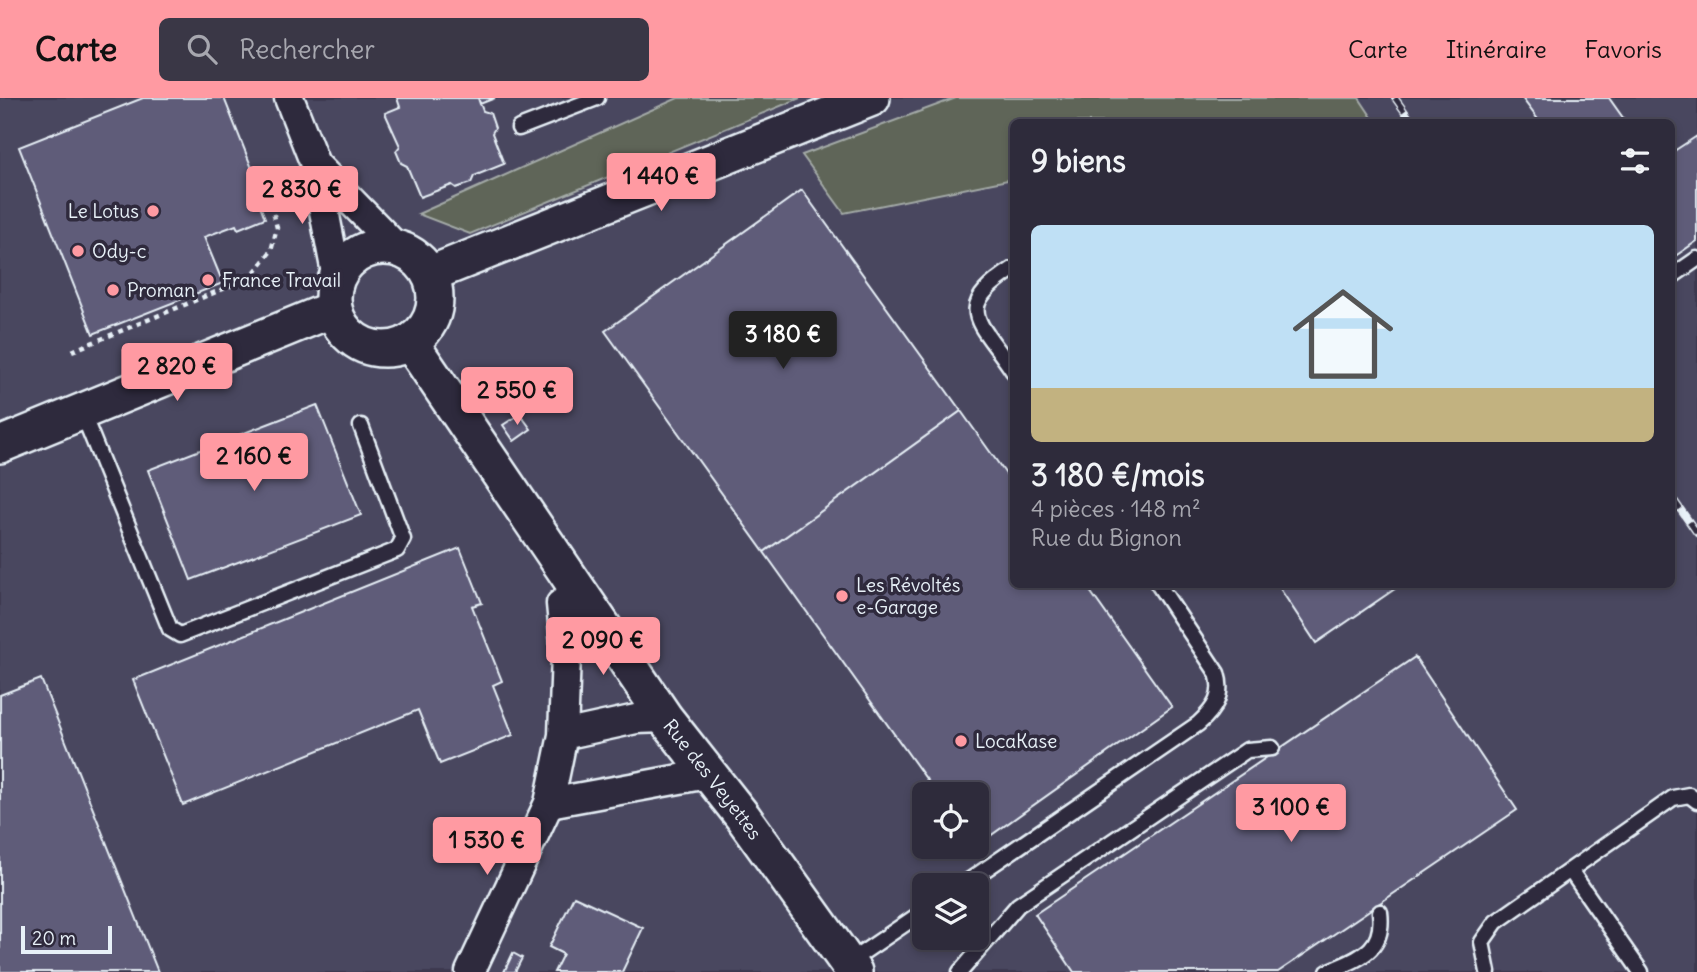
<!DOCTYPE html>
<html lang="fr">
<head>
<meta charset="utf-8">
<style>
  :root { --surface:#2e2b3b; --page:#3a3746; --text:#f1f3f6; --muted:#a7a7af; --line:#494755; --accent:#ff9aa2 }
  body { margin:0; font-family:Delius,sans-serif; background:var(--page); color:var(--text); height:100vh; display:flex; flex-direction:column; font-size:26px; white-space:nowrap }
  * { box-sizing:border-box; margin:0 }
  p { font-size:23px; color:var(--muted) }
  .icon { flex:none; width:38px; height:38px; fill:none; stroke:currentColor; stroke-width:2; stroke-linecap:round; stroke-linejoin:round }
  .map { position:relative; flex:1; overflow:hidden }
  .sheet { position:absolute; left:1010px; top:21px; width:665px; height:469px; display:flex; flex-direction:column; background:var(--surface); border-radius:10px; box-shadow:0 4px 10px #0003,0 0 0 2px var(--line) }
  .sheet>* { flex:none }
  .tools { position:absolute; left:912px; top:684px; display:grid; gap:14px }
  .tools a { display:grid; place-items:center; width:77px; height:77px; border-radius:10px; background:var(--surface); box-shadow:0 4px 10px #0003,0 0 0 2px var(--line); font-size:35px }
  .scale { position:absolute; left:21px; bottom:18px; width:91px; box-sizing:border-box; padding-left:7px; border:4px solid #e8f1f8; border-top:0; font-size:19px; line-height:24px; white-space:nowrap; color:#e8f1f8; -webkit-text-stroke:5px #2f2a3d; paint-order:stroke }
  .price { position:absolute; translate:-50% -60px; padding:0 16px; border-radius:7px; background:var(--accent); color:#111; font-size:23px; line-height:46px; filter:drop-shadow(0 2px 4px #0008) }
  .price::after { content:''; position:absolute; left:50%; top:42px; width:21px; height:16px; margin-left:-10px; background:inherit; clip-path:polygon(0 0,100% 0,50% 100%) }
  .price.on { background:#222; color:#fff }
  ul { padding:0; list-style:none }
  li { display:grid; align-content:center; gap:14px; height:371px; padding:0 21px }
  li span { display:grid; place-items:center; height:217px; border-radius:10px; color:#555 }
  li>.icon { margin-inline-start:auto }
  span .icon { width:126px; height:126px; fill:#fffc; stroke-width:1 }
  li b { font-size:30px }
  h2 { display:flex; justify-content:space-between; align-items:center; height:84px; padding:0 21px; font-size:30px }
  header { display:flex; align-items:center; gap:42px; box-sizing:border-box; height:98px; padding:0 35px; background:var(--accent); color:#111 }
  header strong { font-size:33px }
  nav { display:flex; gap:38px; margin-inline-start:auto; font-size:24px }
  .search { width:490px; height:63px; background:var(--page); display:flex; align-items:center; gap:18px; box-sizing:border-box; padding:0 24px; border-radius:10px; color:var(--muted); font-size:26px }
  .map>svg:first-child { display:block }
  .built { fill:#4a465f; fill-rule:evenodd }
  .green { fill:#5f6558; stroke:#a4aba8; stroke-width:2 }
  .building { fill:#5e5b79; stroke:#e8f1f8; stroke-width:2 }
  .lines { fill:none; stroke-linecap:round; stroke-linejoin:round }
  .service-casing { stroke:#e8f1f8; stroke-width:19 }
  .minor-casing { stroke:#e8f1f8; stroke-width:33 }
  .tertiary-casing { stroke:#e8f1f8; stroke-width:40 }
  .path { stroke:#e8f1f8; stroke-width:4.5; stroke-dasharray:5 5; stroke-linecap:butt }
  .service { stroke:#2f2a3d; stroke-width:14 }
  .minor { stroke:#2f2a3d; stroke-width:28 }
  .tertiary { stroke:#2f2a3d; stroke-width:35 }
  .rail-casing { stroke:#e8f1f8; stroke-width:8 }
  .rail { stroke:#2f2a3d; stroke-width:5; stroke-dasharray:16; stroke-linecap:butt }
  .poi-dot { fill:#ff9aa2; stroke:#2f2a3d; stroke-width:2.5 }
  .labels { text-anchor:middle; stroke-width:7; stroke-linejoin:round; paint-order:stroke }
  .poi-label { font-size:19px; fill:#e8f1f8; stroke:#2f2a3d; text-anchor:start }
  .street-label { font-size:19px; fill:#e8f1f8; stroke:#2f2a3d }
</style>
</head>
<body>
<header>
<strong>Carte</strong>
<div class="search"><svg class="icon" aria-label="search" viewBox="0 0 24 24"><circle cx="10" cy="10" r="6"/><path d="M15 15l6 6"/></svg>Rechercher</div>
<nav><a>Carte</a><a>Itinéraire</a><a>Favoris</a></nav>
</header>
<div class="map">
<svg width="1697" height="874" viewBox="0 0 1697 874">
  <rect width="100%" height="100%" fill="#3d394f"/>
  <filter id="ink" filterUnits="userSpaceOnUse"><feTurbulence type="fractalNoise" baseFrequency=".0143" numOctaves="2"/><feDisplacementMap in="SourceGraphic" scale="14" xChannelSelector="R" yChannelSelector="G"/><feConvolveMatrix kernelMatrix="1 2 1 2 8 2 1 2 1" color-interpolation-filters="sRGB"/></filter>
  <g filter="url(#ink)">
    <path class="built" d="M0,0H1697V874H0ZM1013,24H1671V486H1013ZM924,696H976V749H924ZM924,788H976V840H924Z"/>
    <path class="green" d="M678,0H800L470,136L418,116Z
      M956,0H1359L1375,24H1013V81L844,115L802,57Z"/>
    <path class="building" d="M143,0H224L265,103L259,105L265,120L238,131L236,127L204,139L223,185L93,236L19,49Z
      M397,0H478L483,13L490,15L495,30L492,35L504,66L474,78L471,85L456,90L452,87L420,99L407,68L401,65L396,53L400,48L385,15L400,9Z
      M478,0H495L480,6Z
      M1522,0H1609L1626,24H1540Z
      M1697,38V143L1671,161V55Z
      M802,92L961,313L764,454L605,233Z
      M317,307L361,417L191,482L148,372Z
      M961,313L1013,386V486H1085L1172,609L976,748V696H937L764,454Z
      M520,316L531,331L514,343L503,327Z
      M460,450L482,505L472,508L502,583L493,587L513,637L440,666L418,612L183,707L133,582Z
      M1277,486H1402L1316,545Z
      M1415,559L1517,712L1278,874H1074L1035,816Z
      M41,581L158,874H0V597Z
      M574,798L643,830L622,874H554L563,856L549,849Z
      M513,855L522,860L515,874H504Z"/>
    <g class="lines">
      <defs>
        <path id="service" d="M519,30L597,0
          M1013,171C951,211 980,223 1013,273
          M1671,179L1697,161
          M82,314L170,531L180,537L397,452L403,441L361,328
          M1570,772L1641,874
          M961,788L1198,626C1215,611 1224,597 1217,575L1158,486
          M849,864L924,813
          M960,874L1018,807L1247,652L1272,650
          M1328,874C1358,860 1385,854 1380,814
          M1488,874L1482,844L1496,824L1673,700L1689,697L1697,703"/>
        <path id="minor" d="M289,0L315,66L337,180
          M315,66L398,151
          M563,637L636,621L665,620
          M549,705L707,676
          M470,874L549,705L563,637L566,557L561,506L578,495"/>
        <g id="tertiary">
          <circle cx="384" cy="200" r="51"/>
          <path d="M430,176L872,0"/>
          <path id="s1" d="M410,244L665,620L743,719L854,874"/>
          <path d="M0,347L333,211"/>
        </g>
      </defs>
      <use href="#service" class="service-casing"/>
      <use href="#minor" class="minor-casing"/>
      <use href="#tertiary" class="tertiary-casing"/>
      <path class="path" d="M72,253L250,180L271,153L277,130L272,108L293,99"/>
      <use href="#service" class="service"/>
      <use href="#minor" class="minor"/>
      <use href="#tertiary" class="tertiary"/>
      <defs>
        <path id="rail" d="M1395,0L1412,24
          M1671,398L1697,435"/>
      </defs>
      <use href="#rail" class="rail-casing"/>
      <use href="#rail" class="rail"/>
    </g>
  </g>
  <g class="poi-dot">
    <circle cx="153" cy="113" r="7"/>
    <circle cx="78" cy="153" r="7"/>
    <circle cx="208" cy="182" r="7"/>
    <circle cx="113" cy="192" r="7"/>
    <circle cx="842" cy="498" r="7"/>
    <circle cx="961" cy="643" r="7"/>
  </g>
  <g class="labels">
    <g class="poi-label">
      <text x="139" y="120" text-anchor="end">Le Lotus</text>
      <text x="92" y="160">Ody-c</text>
      <text x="222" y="189">France Travail</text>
      <text x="127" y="199">Proman</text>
      <text x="856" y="494">Les Révoltés<tspan x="856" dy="22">e-Garage</tspan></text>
      <text x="975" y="650">LocaKase</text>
    </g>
    <g class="street-label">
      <text dy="7" stroke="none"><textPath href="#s1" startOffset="532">Rue des Veyettes</textPath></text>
    </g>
  </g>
</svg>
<div class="tools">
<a><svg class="icon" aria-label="locate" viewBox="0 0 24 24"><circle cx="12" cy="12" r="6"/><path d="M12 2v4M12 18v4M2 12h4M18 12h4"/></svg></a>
<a><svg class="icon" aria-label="layers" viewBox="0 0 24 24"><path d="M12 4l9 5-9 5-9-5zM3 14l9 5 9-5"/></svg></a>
</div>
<div class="scale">20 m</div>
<b class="price" style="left:661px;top:115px">1 440 €</b>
<b class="price" style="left:302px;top:128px">2 830 €</b>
<b class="price on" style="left:783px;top:273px">3 180 €</b>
<b class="price" style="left:177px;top:305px">2 820 €</b>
<b class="price" style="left:517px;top:329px">2 550 €</b>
<b class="price" style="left:254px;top:395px">2 160 €</b>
<b class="price" style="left:603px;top:579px">2 090 €</b>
<b class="price" style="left:1291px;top:746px">3 100 €</b>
<b class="price" style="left:487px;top:779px">1 530 €</b>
<section class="sheet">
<h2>9 biens<svg class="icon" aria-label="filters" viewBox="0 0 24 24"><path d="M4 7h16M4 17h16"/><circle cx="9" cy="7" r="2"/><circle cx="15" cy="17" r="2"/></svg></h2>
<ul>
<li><span style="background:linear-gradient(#bfe0f5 75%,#c2b280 0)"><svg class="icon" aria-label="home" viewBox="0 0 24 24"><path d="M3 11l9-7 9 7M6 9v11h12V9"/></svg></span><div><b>3 180 €/mois</b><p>4 pièces · 148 m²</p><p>Rue du Bignon</p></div></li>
</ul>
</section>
</div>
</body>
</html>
